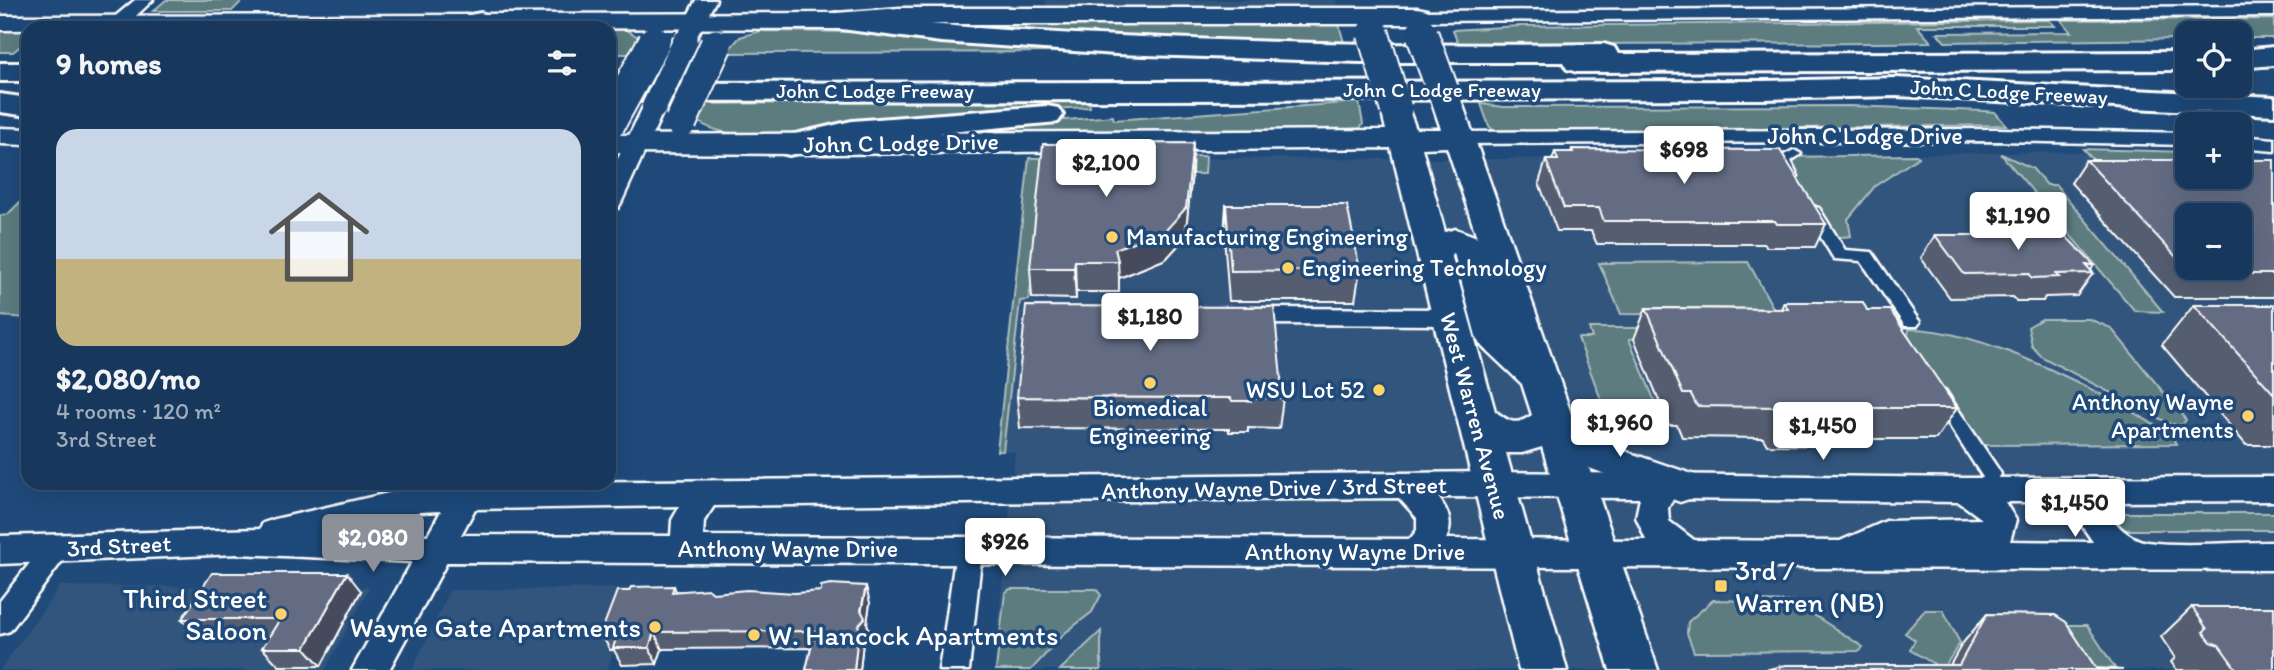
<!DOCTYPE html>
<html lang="en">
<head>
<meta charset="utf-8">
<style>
  :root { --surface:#17385c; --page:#203f62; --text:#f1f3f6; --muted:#9eacbb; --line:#365272; --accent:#8c9099 }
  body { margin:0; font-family:Itim,sans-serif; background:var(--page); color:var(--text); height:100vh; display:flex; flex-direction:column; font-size:26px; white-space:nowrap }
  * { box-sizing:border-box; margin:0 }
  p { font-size:23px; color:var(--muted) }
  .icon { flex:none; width:38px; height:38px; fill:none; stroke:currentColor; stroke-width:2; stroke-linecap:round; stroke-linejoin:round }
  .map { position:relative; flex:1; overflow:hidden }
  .sheet { position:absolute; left:21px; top:21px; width:595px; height:469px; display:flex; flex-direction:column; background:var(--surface); border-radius:21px; box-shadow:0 7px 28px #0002,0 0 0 2px var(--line) }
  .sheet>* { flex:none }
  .buttons { position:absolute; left:2175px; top:21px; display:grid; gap:14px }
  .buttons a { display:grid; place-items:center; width:77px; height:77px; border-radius:14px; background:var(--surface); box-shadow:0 7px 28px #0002,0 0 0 2px var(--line); font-size:35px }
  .price { position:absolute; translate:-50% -60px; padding:0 16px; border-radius:7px; background:#fff; color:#222; font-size:23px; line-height:46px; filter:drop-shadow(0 2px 4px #0008) }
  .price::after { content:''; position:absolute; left:50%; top:42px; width:21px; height:16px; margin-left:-10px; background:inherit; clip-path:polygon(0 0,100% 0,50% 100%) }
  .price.on { background:var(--accent); color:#fff }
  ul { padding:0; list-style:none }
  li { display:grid; align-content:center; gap:14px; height:371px; padding:0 35px }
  li span { display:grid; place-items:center; height:217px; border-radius:21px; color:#555 }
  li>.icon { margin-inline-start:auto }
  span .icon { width:126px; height:126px; fill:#fffc; stroke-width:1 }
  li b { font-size:30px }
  h2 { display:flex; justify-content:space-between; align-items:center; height:84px; padding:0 35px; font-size:30px }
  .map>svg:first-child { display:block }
  .built { fill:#33547d; fill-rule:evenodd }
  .green { fill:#5b7b7f; stroke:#adbdbf; stroke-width:2 }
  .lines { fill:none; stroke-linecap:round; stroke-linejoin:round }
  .pedestrian-casing { stroke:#fff; stroke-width:5 }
  .minor-casing { stroke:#fff; stroke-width:5 }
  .tertiary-casing { stroke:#fff; stroke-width:5 }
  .secondary-casing { stroke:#fff; stroke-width:5 }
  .primary-casing { stroke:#fff; stroke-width:5 }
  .motorway-casing { stroke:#fff; stroke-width:6 }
  .pedestrian { fill:#1f4a7a; fill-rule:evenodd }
  .minor { fill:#1f4a7a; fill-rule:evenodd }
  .tertiary { fill:#1f4a7a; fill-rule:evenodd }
  .secondary { fill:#1f4a7a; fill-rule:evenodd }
  .primary { fill:#1f4a7a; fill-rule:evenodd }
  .motorway { fill:#1f4a7a; fill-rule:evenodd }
  .tertiary-bridge-casing { stroke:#fff; stroke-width:28; stroke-linecap:butt }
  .primary-bridge-casing { stroke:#fff; stroke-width:35; stroke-linecap:butt }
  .tertiary-bridge { stroke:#1f4a7a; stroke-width:24 }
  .primary-bridge { stroke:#1f4a7a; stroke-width:31 }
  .wall { fill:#555d71; stroke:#fff; stroke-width:2 }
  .shaded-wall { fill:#454c5c; stroke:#fff; stroke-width:2 }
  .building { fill:#636c83; stroke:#fff; stroke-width:2; fill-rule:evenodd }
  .poi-dot { fill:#ffd166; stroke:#1f4a7a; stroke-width:2.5 }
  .labels { text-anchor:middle; stroke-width:7; stroke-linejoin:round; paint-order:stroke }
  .far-street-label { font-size:21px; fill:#fff; stroke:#1f4a7a }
  .street-label { font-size:24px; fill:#fff; stroke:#1f4a7a }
  .poi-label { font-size:24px; fill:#fff; stroke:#1f4a7a; text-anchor:start }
  .near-poi-label { font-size:28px; fill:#fff; stroke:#1f4a7a; text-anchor:start }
</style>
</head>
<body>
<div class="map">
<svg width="2274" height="670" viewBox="0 0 2274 670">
  <rect width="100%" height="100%" fill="#1f4a7a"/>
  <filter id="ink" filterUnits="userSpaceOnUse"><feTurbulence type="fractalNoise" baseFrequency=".0143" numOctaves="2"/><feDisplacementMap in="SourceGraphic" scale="14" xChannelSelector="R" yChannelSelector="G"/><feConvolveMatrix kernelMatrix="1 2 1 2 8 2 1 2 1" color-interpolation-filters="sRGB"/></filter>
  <g filter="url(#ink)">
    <path class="built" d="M1046,0H1336L1337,5L1046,7Z
      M2060,152L2187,155L2188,177H2240V156L2274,159V670H994L1015,452L997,451L1029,158L1503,159ZM2188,215H2240V268H2188Z
      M60,586L370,587L325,670H0Z
      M636,588L607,670H412L450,590Z"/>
    <path class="green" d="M166,0H243L232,11H153Z
      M2274,19V38H2240V33H2188L2187,39L1945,42L1937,33L2071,32L2061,20Z
      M2049,20L2055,26H1917L1931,42C1774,46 1617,40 1460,48L1453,30L1520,26Z
      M896,21L1339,25L1345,46C1195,40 1046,34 896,21Z
      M609,30H626L640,38L636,54H609Z
      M0,31H28V40L13,52H0Z
      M761,31L855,32L1081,48V52L726,53L740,37Z
      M1089,100L1090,107C1033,110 976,111 919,117C869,122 738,151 699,122L697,114L702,104Z
      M1359,102L1363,124L1360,128L1350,129L876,136L1113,116L1114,120Z
      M1481,104L1503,107L1850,106L1984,111L1995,112L2006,125L1495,132L1489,126Z
      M2083,149L2187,152L2188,177H2240L2262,185H2164L2098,165Z
      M2001,154L2032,168L2047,185H2056L2163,312L2135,311Z
      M1916,155L1919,157L1875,186L1848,219L1851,236L1832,238L1787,160L1788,157Z
      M1206,156L1205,174L1046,173L1029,300L1020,301L1003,451H997L1029,158Z
      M28,194V318L0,316V216L8,214Z
      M1748,262L1777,315L1621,314L1599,263Z
      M2042,319H2089L2111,328L2186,420L2182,425L2170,424L2042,357L2032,346L2028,327Z
      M1589,328H1655L1659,338L1629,339L1663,421H1609L1578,338H1592Z
      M1909,329C1985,329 2107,394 2172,436L2176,444L1982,445L1975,440L1908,336Z
      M2107,513H2274V530H2119Z
      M1010,589H1096L1101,595L1092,612L1065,633L1031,670H996L1005,593Z
      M1713,600L1794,602L1863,647L1860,651L1694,652L1687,633L1688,622Z
      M1925,610H1943L1960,643L1943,669L1910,650L1915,640L1905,633Z
      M1987,625H2087L2115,668L2082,670Z
      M1101,631V670H1060Z"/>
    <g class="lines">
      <defs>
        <path id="pedestrian" d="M1794,150L1801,154L1791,161L1798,176L1790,181L1782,176L1776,159Z
          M1813,206L1819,208L1845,250L1872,252L1917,318L1920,322L1917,326H1905L1861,261L1834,259L1805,211Z
          M1939,388L1945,390L1998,469L2001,474L1998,479L1991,482L1984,479L1933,400L1930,395L1933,390Z"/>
        <path id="minor" d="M135,0H153L124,27H112L110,23L112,19Z
          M2274,6V16L1417,21L1409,16L1417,11Z
          M1999,129L2188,133V145L1999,141L1459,144L1450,138L1459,132Z
          M2240,136L2274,139V151L2240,148Z
          M1250,308L1448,309L1456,312L1459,317L1456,322L1448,325L1250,324L1242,321L1239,316L1242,311Z
          M56,538L65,541L69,549L65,557L10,631L0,634V601L47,541Z
          M969,540L979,543L982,551L969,670H939L956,551L959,543Z"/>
        <path id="tertiary" d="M696,0H716L692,46H678L674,42Z
          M654,100L665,107L621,203L618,208L609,211V177L643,107Z
          M1493,472L1965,478L2274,477V501L2107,502C2107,520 2129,539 2147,542C2182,547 2237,542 2274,542V570L447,562L389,670H352L412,562L238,554L0,564V536L260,529L263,523L275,519L419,486L457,483ZM1438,497L1640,498L1636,517L1646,540L1446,539C1454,523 1448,511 1438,497ZM1399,498L1417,518V530L1410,539L703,536L704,521L714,506ZM1673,499L1959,502L1982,519L1886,521L1840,541L1694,540L1669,521L1668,508ZM2005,502H2075L2078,520L2093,542L2010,541L2016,520ZM680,506L672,520L671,536L461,535L475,509ZM441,511L428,535L332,532L419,512Z"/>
        <path id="secondary" d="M475,15L483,17L487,22L483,27L0,30V16Z
          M0,128L28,129V145L0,144Z"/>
        <path id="primary" d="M900,8H1417L1427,10L1430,16L1427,22L1417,24H900L836,29L472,28L467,22L471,16L481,14L836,13Z
          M1444,85L1454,88L1459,94L1573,419L1627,452L1695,475L1701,486L1695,497L1680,502L1589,468L1658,670H1610L1542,447L1522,453H1506L1567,670H1519L1391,148L829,154L609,153V135L1386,130L1383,117L1387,111L1398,108L1409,111L1416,129H1441L1429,94L1434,88ZM1447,147L1477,237L1456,229L1445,232L1422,148ZM1454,253L1476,336L1481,345L1522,384L1532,415C1516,426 1510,423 1495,411L1451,254Z"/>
        <path id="motorway" d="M481,13L491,16L495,22L491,28H426L430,22Z
          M836,13C938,27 1040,33 1143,37C1296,44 1450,46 1604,44L1614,47L1618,54L2188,52V70L1577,72L1567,69L1563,62H1360L1116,54L941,42L826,27L822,21L826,15Z
          M2274,47V65L2240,68V50Z
          M0,63H28V81H0Z
          M1896,78L2274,97V115L1896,96L1763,99L609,101V83L1763,81Z
          M0,94L28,98V116L0,112Z
          M1047,106L1058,108L1063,115L1058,122L852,141L789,155L778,152L773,145L778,138L852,121Z"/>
      </defs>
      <use href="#pedestrian" class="pedestrian-casing"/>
      <use href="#minor" class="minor-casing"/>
      <use href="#tertiary" class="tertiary-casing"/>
      <use href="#secondary" class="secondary-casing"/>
      <use href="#primary" class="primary-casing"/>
      <use href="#motorway" class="motorway-casing"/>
      <use href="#pedestrian" class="pedestrian"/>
      <use href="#minor" class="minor"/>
      <use href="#tertiary" class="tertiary"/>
      <use href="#secondary" class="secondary"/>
      <use href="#primary" class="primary"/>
      <use href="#motorway" class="motorway"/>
      <defs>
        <path id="tertiary-bridge" d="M654,107L685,42"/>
        <path id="primary-bridge" d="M1373,33L1396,109
          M1422,34L1444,94
          M681,122L716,45
          M609,124L654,42"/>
      </defs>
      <use href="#tertiary-bridge" class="tertiary-bridge-casing"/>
      <use href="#primary-bridge" class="primary-bridge-casing"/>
      <use href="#tertiary-bridge" class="tertiary-bridge"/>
      <use href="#primary-bridge" class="primary-bridge"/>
    </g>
    <path class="wall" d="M1572,149L1826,224L1815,247H1766L1765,244H1597L1591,231H1557L1539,183L1546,160H1552L1555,152H1571Z
      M2086,160H2274V297H2174L2071,183Z
      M1192,173L1185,238L1166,259L1119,278V292H1076V299L1032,298L1030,268Z
      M1226,205L1360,270L1355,301H1229L1224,236Z
      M2001,224L2094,265L2091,270L2093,273L2077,296L2045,297L2043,301H2016L2013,297L1950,298L1921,258L1935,235H1994Z
      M1784,302L1867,310L1957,408L1936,439H1852L1847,446L1767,445L1763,438L1682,437L1677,425H1669L1634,339L1646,308L1781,309Z
      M2194,305H2274V445H2246L2162,345Z
      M1017,397L1283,398L1279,429L1248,428V432H1229V429L1020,428Z
      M674,586L676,591L870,603L867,623L870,635L863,642L860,670H806L811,648L662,649L657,664L622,665L614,650H610L601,633Z
      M361,591L321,666H279L262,648L269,637H200L182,619Z
      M2192,607L2274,670H2177L2171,662L2175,658L2161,637Z
      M1987,614L2096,668L1950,665L1962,644Z"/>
    <path class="shaded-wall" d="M1193,143L1192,173L1185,238L1166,259L1119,278L1118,261L1115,249Z
      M1075,261L1076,292V299L1074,268Z
      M347,573L361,591L321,666L305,648Z
      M866,586L870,603L867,623L870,635L863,642L860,670H854L859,625Z
      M654,632L662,649L657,664L649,648Z"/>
    <path class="building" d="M1193,143L1186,208L1167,229L1115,249L1118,261H1075L1074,268H1030L1043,144Z
      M1572,149L1780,150L1826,224H1777L1775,221H1604L1599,208H1564L1546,160H1558L1555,152H1573Z
      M2086,160H2188V177H2240V160H2274V274H2192ZM2188,215H2240V268H2188Z
      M1226,205H1347L1360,270L1231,271Z
      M2050,220L2094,265H2086L2093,273L2056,274L2059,277L2032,278L2029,273L1964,274L1935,235H2010L2001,224Z
      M1784,302H1863L1867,310H1890L1957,408H1861L1866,415L1784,414L1780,407L1697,406L1691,394H1683L1646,308L1788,309Z
      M2194,305H2274V394Z
      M1026,306L1274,307L1283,398L1250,397L1251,401H1232L1231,398L1017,397Z
      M212,573H347L305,648H262L280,619H182Z
      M830,584L866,586L861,610L865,618L859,625L854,670H806L815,631L654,632L649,648H613L618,633H601L617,591H629L631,587L674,586L672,592L708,589L713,593L747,590L795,593L821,591V586Z
      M2192,607H2274V670H2237L2219,645L2211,642L2203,632L2207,629Z
      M1987,614L2055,615L2066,622L2096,668L2123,670H1765L1786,665H1959Z"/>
  </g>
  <g class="poi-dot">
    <circle cx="1112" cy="237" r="7"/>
    <circle cx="1288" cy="268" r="7"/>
    <circle cx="1150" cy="383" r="7"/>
    <circle cx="1379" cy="390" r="7"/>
    <circle cx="2248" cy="416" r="7"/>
    <rect x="1714" y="579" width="14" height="14" rx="3.5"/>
    <circle cx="281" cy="614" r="7"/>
    <circle cx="655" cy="627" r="7"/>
    <circle cx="754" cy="635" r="7"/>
  </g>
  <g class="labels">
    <g class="far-street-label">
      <text x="1442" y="97">John C Lodge Freeway</text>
      <text x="875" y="98">John C Lodge Freeway</text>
      <text transform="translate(2009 92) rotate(3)" y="7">John C Lodge Freeway</text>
    </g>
    <g class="street-label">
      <text x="1865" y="144">John C Lodge Drive</text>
      <text transform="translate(901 143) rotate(-1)" y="8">John C Lodge Drive</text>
      <text transform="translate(1475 416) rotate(75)" y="8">West Warren Avenue</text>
      <text transform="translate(1274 488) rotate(-1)" y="8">Anthony Wayne Drive / 3rd Street</text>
      <text transform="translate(119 546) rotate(-3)" y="8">3rd Street</text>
      <text x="788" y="557">Anthony Wayne Drive</text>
      <text x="1355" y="560">Anthony Wayne Drive</text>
    </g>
    <g class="poi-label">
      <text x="1126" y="245">Manufacturing Engineering</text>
      <text x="1302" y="276">Engineering Technology</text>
      <text x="1365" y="398" text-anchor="end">WSU Lot 52</text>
      <text x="2234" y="410" text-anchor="end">Anthony Wayne<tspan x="2234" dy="28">Apartments</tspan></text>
      <text x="1150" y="416" text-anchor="middle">Biomedical<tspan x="1150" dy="28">Engineering</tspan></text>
    </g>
    <g class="near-poi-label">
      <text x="1735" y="580">3rd /<tspan x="1735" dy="32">Warren (NB)</tspan></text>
      <text x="267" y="608" text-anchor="end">Third Street<tspan x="267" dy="32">Saloon</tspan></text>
      <text x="641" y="637" text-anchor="end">Wayne Gate Apartments</text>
      <text x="768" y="645">W. Hancock Apartments</text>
    </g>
  </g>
</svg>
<div class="buttons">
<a><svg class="icon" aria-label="locate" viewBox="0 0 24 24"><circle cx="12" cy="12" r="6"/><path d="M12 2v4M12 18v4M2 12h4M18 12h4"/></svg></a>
<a>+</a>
<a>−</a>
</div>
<b class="price" style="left:1684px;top:186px">$698</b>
<b class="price" style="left:1106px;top:199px">$2,100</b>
<b class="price" style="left:2018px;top:252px">$1,190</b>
<b class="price" style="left:1150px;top:353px">$1,180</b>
<b class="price" style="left:1620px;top:459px">$1,960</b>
<b class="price" style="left:1823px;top:462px">$1,450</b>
<b class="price" style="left:2075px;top:539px">$1,450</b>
<b class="price on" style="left:373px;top:574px">$2,080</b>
<b class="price" style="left:1005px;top:578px">$926</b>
<section class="sheet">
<h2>9 homes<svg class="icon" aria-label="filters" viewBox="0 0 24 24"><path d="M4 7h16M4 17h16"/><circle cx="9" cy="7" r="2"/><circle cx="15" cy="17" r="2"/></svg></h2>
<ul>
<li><span style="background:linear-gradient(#c9d6e8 60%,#c2b280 0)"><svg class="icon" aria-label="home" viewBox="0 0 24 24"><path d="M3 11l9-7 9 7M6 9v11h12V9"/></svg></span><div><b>$2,080/mo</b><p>4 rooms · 120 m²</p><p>3rd Street</p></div></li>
</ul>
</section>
</div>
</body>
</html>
